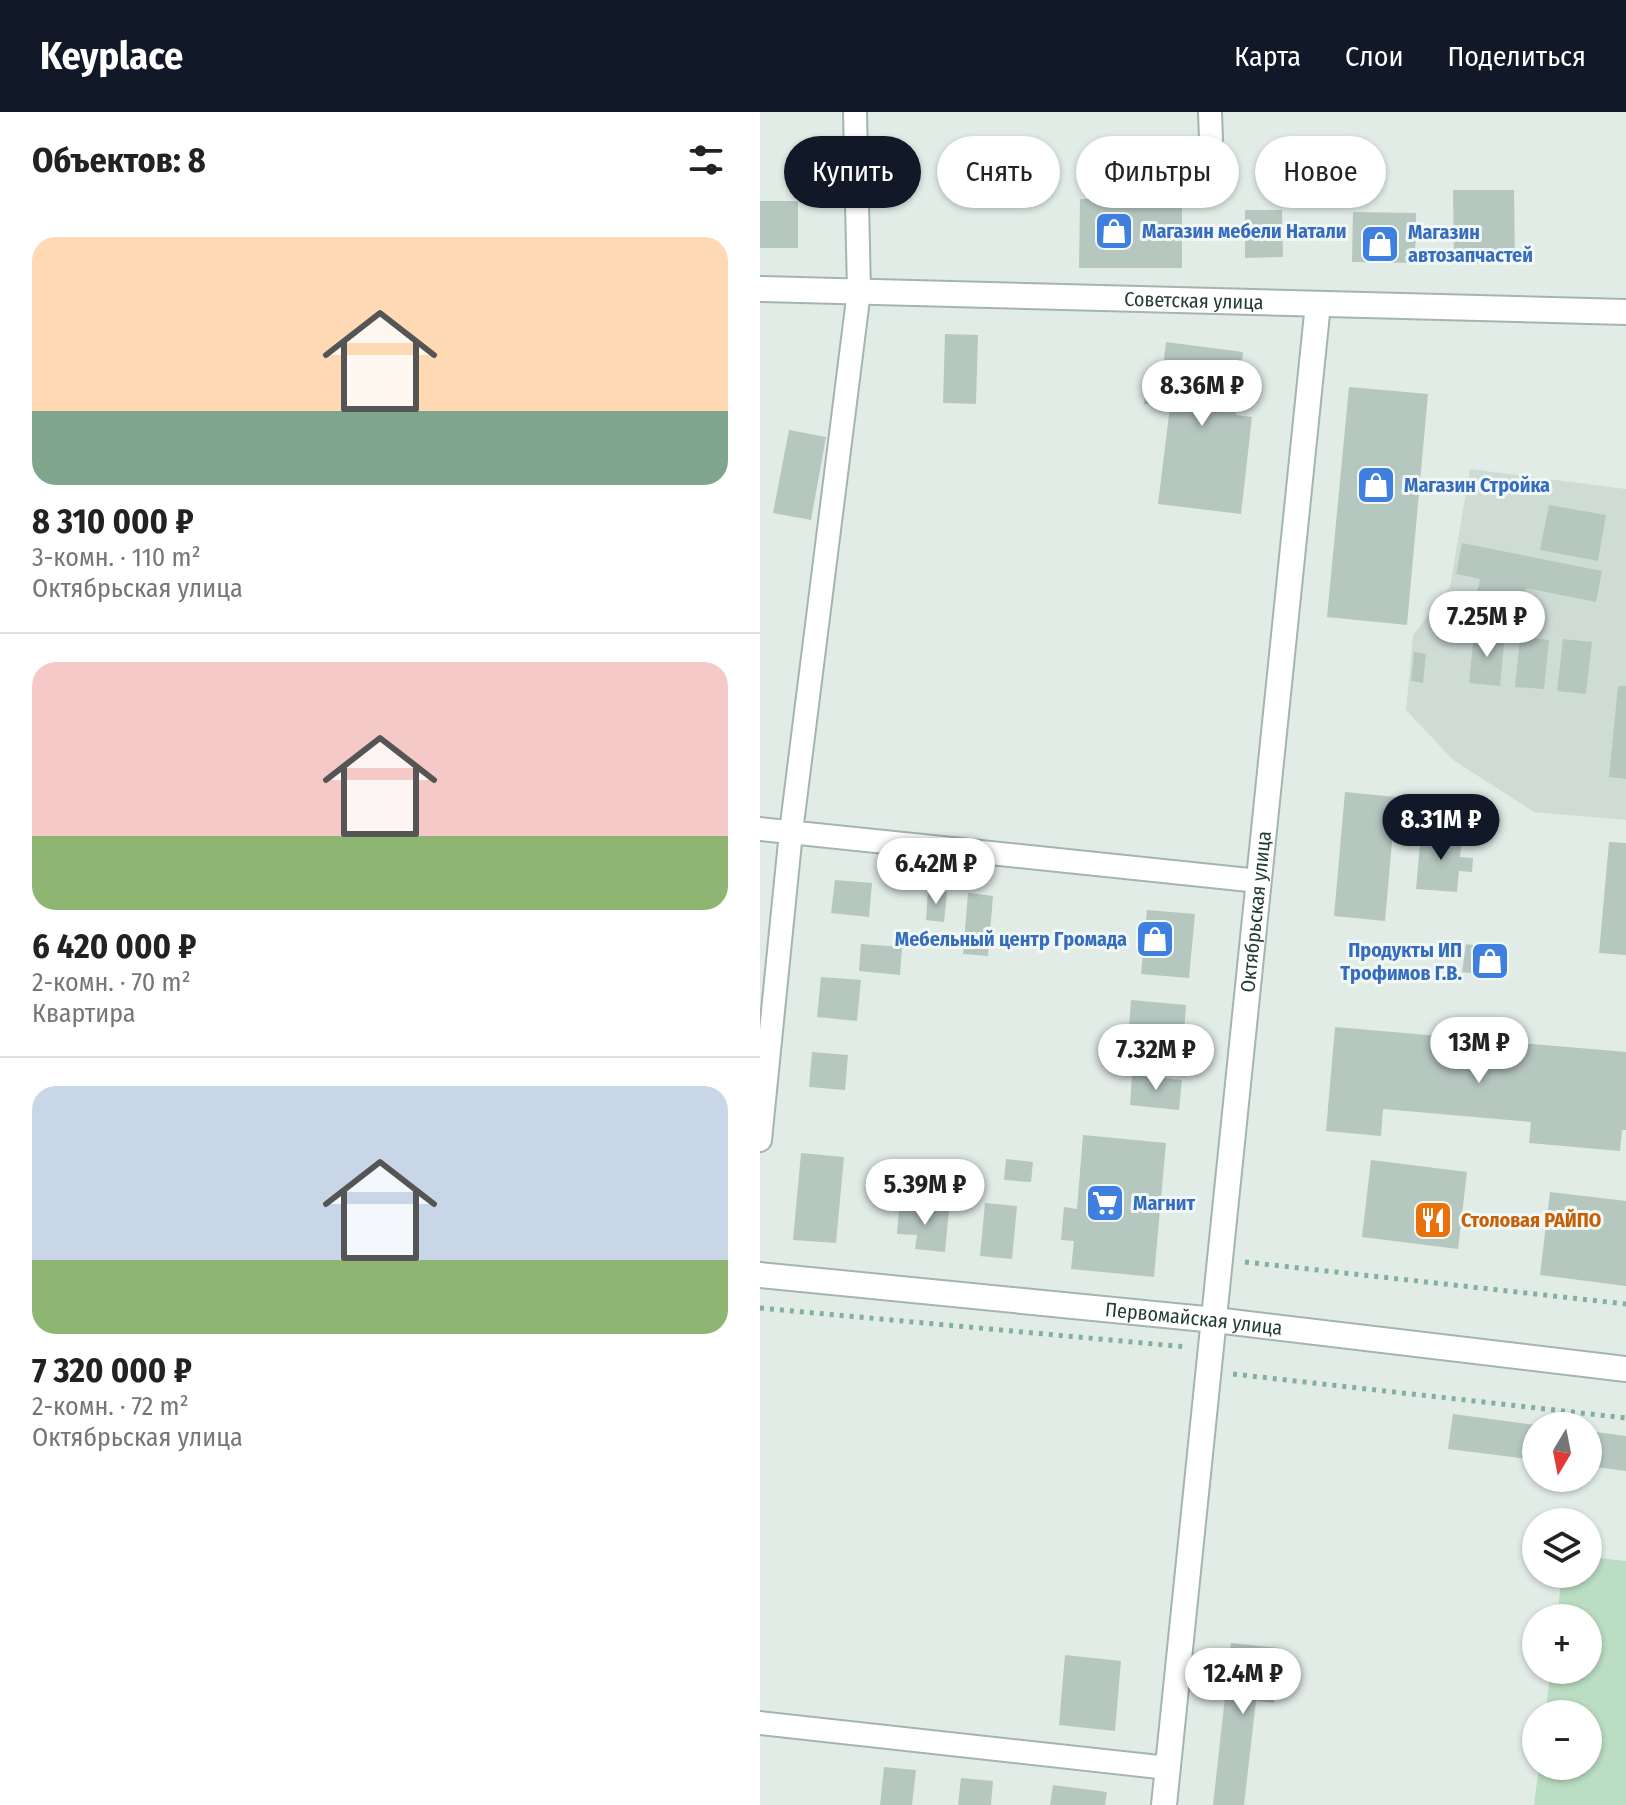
<!DOCTYPE html>
<html lang="ru">
<head>
<meta charset="utf-8">
<style>
  :root { --surface:#fff; --page:#f6f6f6; --text:#222; --muted:#767676; --line:#e0e0e0; --accent:#111827 }
  body { margin:0; font-family:"Fira Sans Condensed",sans-serif; background:var(--page); color:var(--text); height:100vh; display:flex; flex-direction:column; font-size:30px; white-space:nowrap }
  * { box-sizing:border-box; margin:0 }
  p { font-size:26px; color:var(--muted) }
  .icon { flex:none; width:44px; height:44px; fill:none; stroke:currentColor; stroke-width:2; stroke-linecap:round; stroke-linejoin:round }
  .map { position:relative; flex:1; overflow:hidden }
  .drawer { display:flex; flex-direction:column; background:var(--surface); width:760px }
  .drawer>* { flex:none }
  .hud { position:absolute; left:24px; top:24px; width:722px; height:72px; display:flex; gap:16px }
  .needle { width:52px; rotate:190deg }
  .tools { position:absolute; left:762px; top:1300px; display:grid; gap:16px }
  .tools a { display:grid; place-items:center; width:80px; height:80px; border-radius:50%; background:var(--surface); box-shadow:0 2px 6px #0004; font-size:40px }
  .price { position:absolute; translate:-50% -68px; padding:0 18px; border-radius:28px; background:#fff; color:#222; font-size:26px; line-height:52px; filter:drop-shadow(0 2px 4px #0008) }
  .price::after { content:''; position:absolute; left:50%; top:48px; width:24px; height:18px; margin-left:-12px; background:inherit; clip-path:polygon(0 0,100% 0,50% 100%) }
  .price.current { background:var(--accent); color:#fff }
  ul { padding:0; list-style:none }
  li { display:grid; align-content:center; gap:16px; height:424px; padding:0 32px }
  li+li { border-top:2px solid var(--line) }
  li span { display:grid; place-items:center; height:248px; border-radius:24px; color:#555 }
  li>.icon { margin-inline-start:auto }
  span .icon { width:144px; height:144px; fill:#fffc; stroke-width:1 }
  li b { font-size:34px }
  h2 { display:flex; justify-content:space-between; align-items:center; height:96px; padding:0 32px; font-size:34px }
  .chip { padding:0 28px; border-radius:36px; background:var(--surface); box-shadow:0 2px 6px #0004; font-size:28px; line-height:72px }
  .chip.current { background:var(--accent); color:#fff }
  header { display:flex; align-items:center; gap:48px; box-sizing:border-box; height:112px; padding:0 40px; background:var(--accent); color:#fff }
  header strong { font-size:38px }
  nav { display:flex; gap:44px; margin-inline-start:auto; font-size:28px }
  main { display:flex; flex:1; min-height:0 }
  .map>svg:first-child { display:block }
  .built { fill:#cfdcd6 }
  .green { fill:#baddc3 }
  .building { fill:#b6c7c0 }
  .lines { fill:none; stroke-linecap:round; stroke-linejoin:round }
  .minor-casing { stroke:#a4b4ae; stroke-width:26 }
  .tertiary-casing { stroke:#a4b4ae; stroke-width:28 }
  .path { stroke:#81b0a1; stroke-width:5; stroke-dasharray:4 6; stroke-linecap:butt }
  .minor { stroke:#fff; stroke-width:22 }
  .tertiary { stroke:#fff; stroke-width:24 }
  .labels { text-anchor:middle; stroke-width:6; stroke-linejoin:round; paint-order:stroke }
  .shop-label { font-size:20px; font-weight:bold; fill:#366cbe; stroke:#f2f8f5; text-anchor:start }
  .street-label { font-size:20px; fill:#213d35; stroke:#f2f8f5 }
  .food-label { font-size:20px; font-weight:bold; fill:#c56008; stroke:#f2f8f5; text-anchor:start }
</style>
</head>
<body>
<header>
<strong>Keyplace</strong>
<nav><a>Карта</a><a>Слои</a><a>Поделиться</a></nav>
</header>
<main>
<section class="drawer">
<h2>Объектов: 8<svg class="icon" aria-label="filters" viewBox="0 0 24 24"><path d="M4 7h16M4 17h16"/><circle cx="9" cy="7" r="2"/><circle cx="15" cy="17" r="2"/></svg></h2>
<ul>
<li><span style="background:linear-gradient(#ffd9b3 70%,#7fa58c 0)"><svg class="icon" aria-label="home" viewBox="0 0 24 24"><path d="M3 11l9-7 9 7M6 9v11h12V9"/></svg></span><div><b>8 310 000 ₽</b><p>3-комн. · 110 m²</p><p>Октябрьская улица</p></div></li>
<li><span style="background:linear-gradient(#f6c9c9 70%,#8fb573 0)"><svg class="icon" aria-label="home" viewBox="0 0 24 24"><path d="M3 11l9-7 9 7M6 9v11h12V9"/></svg></span><div><b>6 420 000 ₽</b><p>2-комн. · 70 m²</p><p>Квартира</p></div></li>
<li><span style="background:linear-gradient(#c9d6e8 70%,#8fb573 0)"><svg class="icon" aria-label="home" viewBox="0 0 24 24"><path d="M3 11l9-7 9 7M6 9v11h12V9"/></svg></span><div><b>7 320 000 ₽</b><p>2-комн. · 72 m²</p><p>Октябрьская улица</p></div></li>
</ul>
</section>
<div class="map">
<svg width="866" height="1693" viewBox="0 0 866 1693">
  <rect width="100%" height="100%" fill="#e1ece7"/>
  <path class="built" d="M710,357L866,377V708L774,700L693,648L646,598L653,523L690,475Z"/>
  <path class="green" d="M828,1445L866,1449V1693H774L779,1654H828V1602H785L791,1558H828V1506H797L802,1462H828Z"/>
  <path class="building" d="M693,78H754L755,151L694,152Z
    M320,87H422V156H319Z
    M0,89H38V136H0Z
    M485,98H522L523,145L485,146Z
    M593,100L656,101L655,151L592,150Z
    M185,222L218,223L216,292L183,291Z
    M406,230L483,240L476,303L492,305L481,402L398,392L410,295L384,292L388,263L402,265Z
    M589,275L668,282L647,513L567,505Z
    M29,318L66,325L51,408L13,401Z
    M789,393L846,403L838,449L780,438Z
    M702,431L842,459L836,490L766,476L763,491L717,481L720,467L696,462Z
    M714,520L745,523L740,574L709,571Z
    M760,525L789,528L784,577L755,575Z
    M803,527L832,530L826,582L797,579Z
    M654,540L666,542L663,571L651,569Z
    M858,574H866V667L849,665Z
    M585,680L636,685L625,809L574,804Z
    M661,720L702,724L700,745L713,746L712,760L699,759L697,780L656,777Z
    M849,730L866,731V843L839,841Z
    M75,768L112,771L109,805L71,801Z
    M168,778L187,780L184,810L166,808Z
    M208,781L233,784L228,844L203,842Z
    M387,798L435,802L429,866L381,862Z
    M101,832L142,835L140,863L99,859Z
    M706,832L748,838L745,865L702,860Z
    M61,865L101,868L97,909L57,905Z
    M371,888L426,893L424,921L369,916Z
    M575,915L866,940V1018H862L860,1039L769,1031L771,1010L623,997L621,1024L566,1019Z
    M52,940L88,943L85,978L49,975Z
    M372,963L422,968L419,998L370,993Z
    M323,1023L406,1031L394,1165L311,1157L314,1129L301,1128L304,1095L317,1097Z
    M41,1041L84,1045L76,1131L33,1128Z
    M246,1047L273,1050L271,1070L244,1068Z
    M611,1048L707,1060L698,1137L602,1125Z
    M790,1080L866,1089V1174L780,1163Z
    M225,1091L257,1094L252,1147L220,1144Z
    M159,1095L189,1098L185,1140L155,1137L157,1123L137,1122L139,1097L159,1099Z
    M693,1302L776,1313V1348L688,1337Z
    M828,1319L866,1324V1359L828,1354Z
    M471,1531L520,1536L514,1591L496,1589L484,1693H453Z
    M305,1543L361,1549L355,1619L299,1613Z
    M124,1655L156,1658L152,1693H120Z
    M201,1666L233,1669L231,1693H198Z
    M293,1673L347,1680L345,1693H290Z"/>
  <g class="lines">
    <defs>
      <path id="minor" d="M450,0L451,27
        M0,717L499,769
        M0,1028L31,720L99,179L95,0
        M0,1611L408,1656"/>
      <g id="tertiary">
        <path id="s1" d="M0,177L866,200"/>
        <path id="s2" d="M0,1163L455,1208L866,1257"/>
        <path id="s3" d="M404,1693L558,192"/>
      </g>
    </defs>
    <use href="#minor" class="minor-casing"/>
    <use href="#tertiary" class="tertiary-casing"/>
    <path class="path" d="M485,1150L866,1192
      M0,1196L427,1235
      M473,1262L866,1306"/>
    <use href="#minor" class="minor"/>
    <use href="#tertiary" class="tertiary"/>
  </g>
  <defs>
    <symbol id="shop-square" viewBox="-11 -11 22 22"><rect x="-9" y="-9" width="18" height="18" rx="4" fill="#3f7fe0" stroke="#f2f8f5"/><path d="M-5-2.5h2.3a2.7 3.5 0 0 1 5.4 0H5L5.5 6h-11ZM-1.5-2.5h3a1.5 2.3 0 0 0-3 0Z" fill="#fff"/></symbol>
    <symbol id="supermarket-square" viewBox="-11 -11 22 22"><rect x="-9" y="-9" width="18" height="18" rx="4" fill="#3f7fe0" stroke="#f2f8f5"/><path d="M-6-5.5h2.5l.6 2H6L4.5 2H-2.5L-4.4-4H-6ZM-1.5 3.2a1.3 1.3 0 1 0 .1 0ZM3 3.2a1.3 1.3 0 1 0 .1 0Z" fill="#fff"/></symbol>
    <symbol id="restaurant-square" viewBox="-11 -11 22 22"><rect x="-9" y="-9" width="18" height="18" rx="4" fill="#e8710a" stroke="#f2f8f5"/><path d="M-5-6h1v4h1v-4h1v4h1v-4h1v5L-1.5 .5V6h-2V.5L-5-1ZM5-6V6H3V1.5H1.5Q1.5-4 5-6Z" fill="#fff"/></symbol>
  </defs>
  <g fill-rule="evenodd">
    <use href="#shop-square" x="332" y="97" width="44" height="44"/>
    <use href="#shop-square" x="598" y="110" width="44" height="44"/>
    <use href="#shop-square" x="594" y="351" width="44" height="44"/>
    <use href="#shop-square" x="373" y="805" width="44" height="44"/>
    <use href="#shop-square" x="708" y="827" width="44" height="44"/>
    <use href="#supermarket-square" x="323" y="1069" width="44" height="44"/>
    <use href="#restaurant-square" x="651" y="1086" width="44" height="44"/>
  </g>
  <g class="labels">
    <g class="shop-label">
      <text x="382" y="126">Магазин мебели Натали</text>
      <text x="648" y="127">Магазин<tspan x="648" dy="23">автозапчастей</tspan></text>
      <text x="644" y="380">Магазин Стройка</text>
      <text x="367" y="834" text-anchor="end">Мебельный центр Громада</text>
      <text x="702" y="845" text-anchor="end">Продукты ИП<tspan x="702" dy="23">Трофимов Г.В.</tspan></text>
      <text x="373" y="1098">Магнит</text>
    </g>
    <g class="street-label">
      <text dy="7" stroke="none"><textPath href="#s1" startOffset="434">Советская улица</textPath></text>
      <text dy="7" stroke="none"><textPath href="#s3" startOffset="898">Октябрьская улица</textPath></text>
      <text dy="7" stroke="none"><textPath href="#s2" startOffset="436">Первомайская улица</textPath></text>
    </g>
    <g class="food-label">
      <text x="701" y="1115">Столовая РАЙПО</text>
    </g>
  </g>
</svg>
<div class="tools">
<a><svg class="needle" viewBox="-14 -14 28 28"><path d="M0-13l5 13h-10z" fill="#e53935"/><path d="M0 13l5-13h-10z" fill="#767676"/></svg></a>
<a><svg class="icon" aria-label="layers" viewBox="0 0 24 24"><path d="M12 4l9 5-9 5-9-5zM3 14l9 5 9-5"/></svg></a>
<a>+</a>
<a>−</a>
</div>
<b class="price" style="left:442px;top:316px">8.36M ₽</b>
<b class="price" style="left:727px;top:547px">7.25M ₽</b>
<b class="price current" style="left:681px;top:750px">8.31M ₽</b>
<b class="price" style="left:176px;top:794px">6.42M ₽</b>
<b class="price" style="left:719px;top:973px">13M ₽</b>
<b class="price" style="left:396px;top:980px">7.32M ₽</b>
<b class="price" style="left:165px;top:1115px">5.39M ₽</b>
<b class="price" style="left:483px;top:1604px">12.4M ₽</b>
<div class="hud">
<a class="chip current">Купить</a>
<a class="chip">Снять</a>
<a class="chip">Фильтры</a>
<a class="chip">Новое</a>
</div>
</div>
</main>
</body>
</html>
